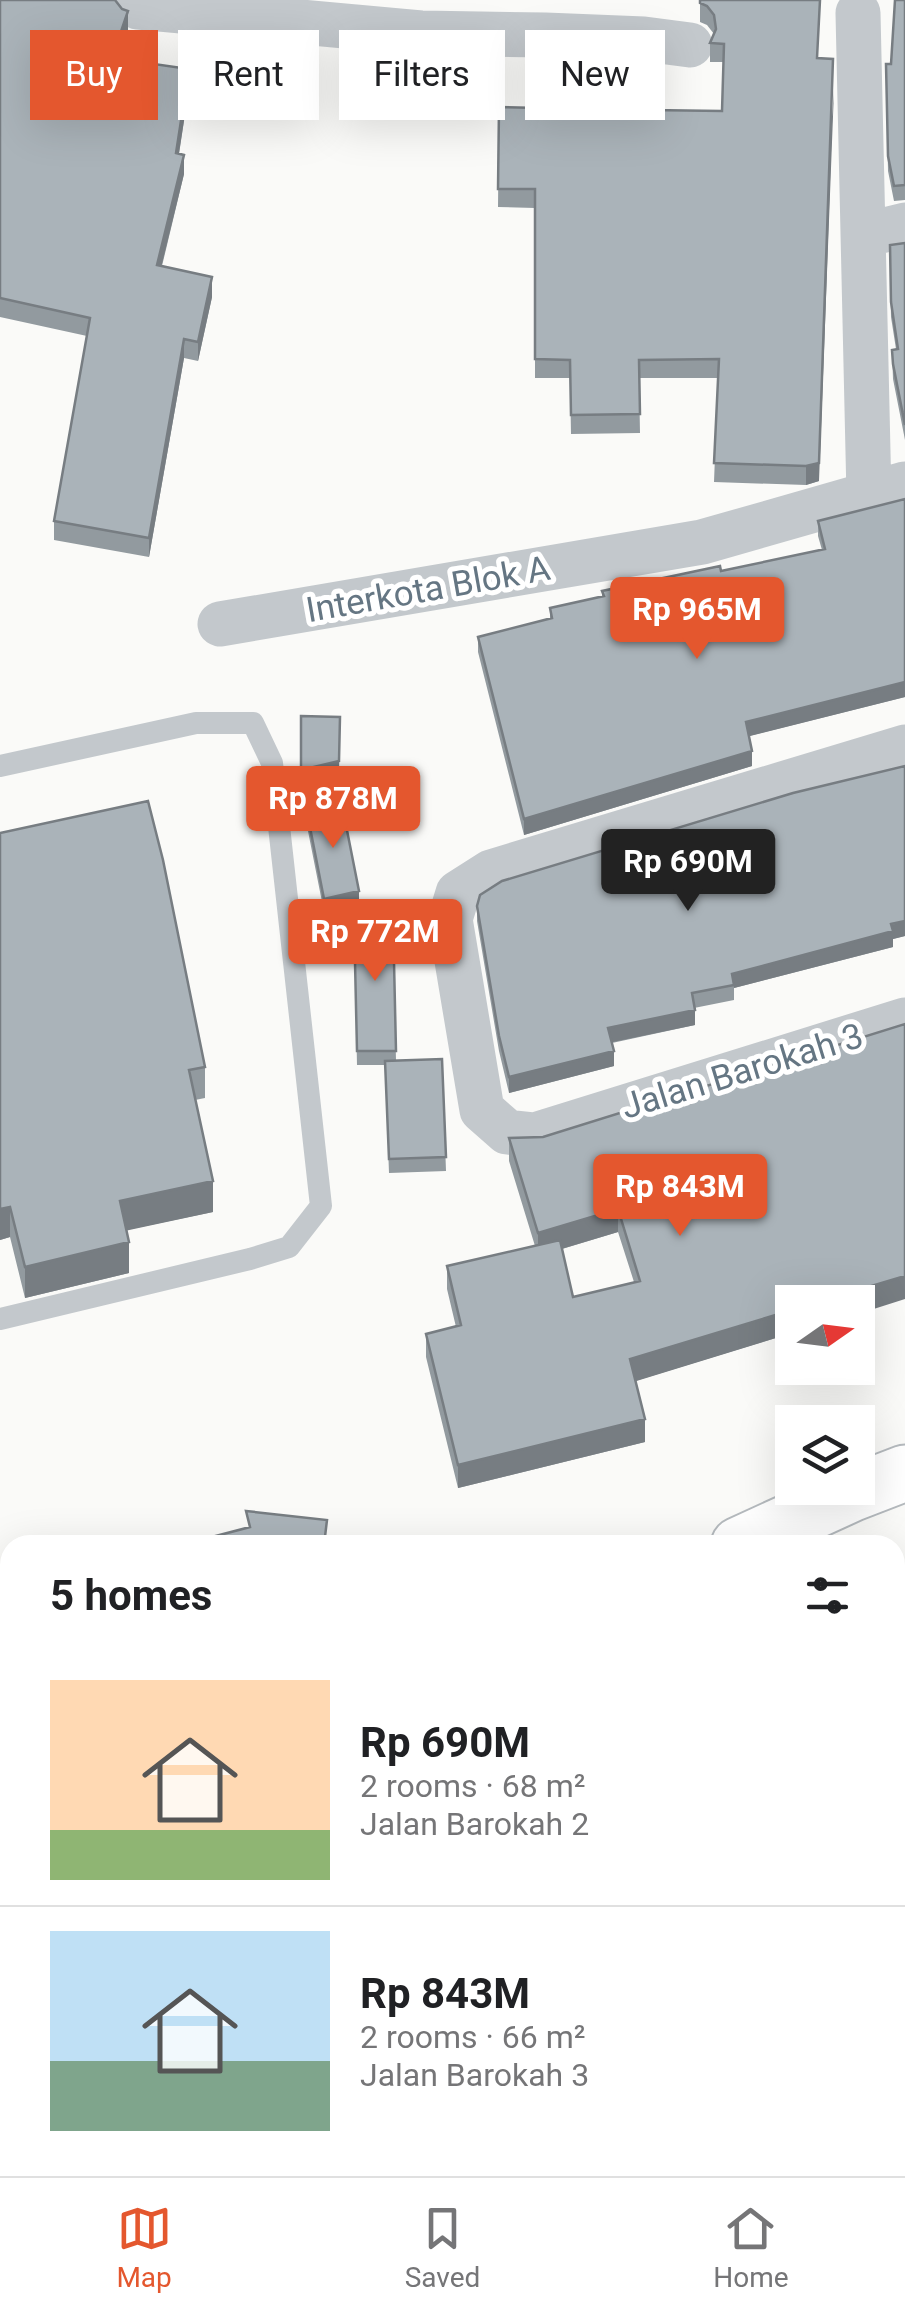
<!DOCTYPE html>
<html lang="en">
<head>
<meta charset="utf-8">
<style>
  :root { --surface:#fff; --page:#f6f6f6; --text:#202124; --muted:#757577; --line:#e0e0e0; --accent:#e4572e }
  body { margin:0; font-family:Roboto,sans-serif; background:var(--page); color:var(--text); height:100vh; display:flex; flex-direction:column; font-size:38px; white-space:nowrap }
  * { box-sizing:border-box; margin:0 }
  p { font-size:32px; color:var(--muted) }
  .icon { flex:none; width:55px; height:55px; fill:none; stroke:currentColor; stroke-width:2; stroke-linecap:round; stroke-linejoin:round }
  .map { position:relative; flex:1; overflow:hidden }
  .details { position:absolute; left:0px; top:1535px; width:905px; height:642px; display:flex; flex-direction:column; background:var(--surface); border-radius:30px 30px 0 0; box-shadow:0 10px 40px #0002 }
  .details>* { flex:none }
  .top-card { position:absolute; left:30px; top:30px; width:845px; height:90px; display:flex; gap:20px }
  .needle { width:65px; rotate:76deg }
  .fabs { position:absolute; left:775px; top:1285px; display:grid; gap:20px }
  .fabs a { display:grid; place-items:center; width:100px; height:100px; border-radius:0px; background:var(--surface); box-shadow:0 10px 40px #0002; font-size:50px }
  .price { position:absolute; translate:-50% -85px; padding:0 22px; border-radius:10px; background:var(--accent); color:#fff; font-size:32px; line-height:65px; filter:drop-shadow(0 2px 5px #0008) }
  .price::after { content:''; position:absolute; left:50%; top:60px; width:30px; height:22px; margin-left:-15px; background:inherit; clip-path:polygon(0 0,100% 0,50% 100%) }
  .price.active { background:#222; color:#fff }
  ul { padding:0; list-style:none }
  li { display:flex; align-items:center; gap:30px; height:250px; padding:0 50px }
  li+li { border-top:2px solid var(--line) }
  li span { display:grid; place-items:center; flex:none; width:280px; height:200px; border-radius:0px; color:#555 }
  li>.icon { margin-inline-start:auto }
  span .icon { width:120px; height:120px; fill:#fffc; stroke-width:1 }
  li b { font-size:42px }
  h2 { display:flex; justify-content:space-between; align-items:center; height:120px; padding:0 50px; font-size:42px }
  .pill { padding:0 35px; border-radius:0px; background:var(--surface); box-shadow:0 10px 40px #0002; font-size:35px; line-height:90px }
  .pill.active { background:var(--accent); color:#fff }
  .tab-bar { display:flex; justify-content:space-around; align-items:center; height:140px; border-top:2px solid var(--line); background:var(--surface); font-size:28px; color:var(--muted) }
  .tab-bar a { display:grid; justify-items:center; gap:5px }
  .tab-bar .active { color:var(--accent) }
  .map>svg:first-child { display:block }
  .lines { fill:none; stroke-linecap:round; stroke-linejoin:round }
  .primary-casing { stroke:#b5babe; stroke-width:59 }
  .highway-casing { stroke:#b4b9bd; stroke-width:59 }
  .lane { stroke:#c3c8cc; stroke-width:22 }
  .street { stroke:#c3c8cc; stroke-width:45 }
  .primary { stroke:#fff; stroke-width:55 }
  .highway { stroke:#fff; stroke-width:55 }
  .wall { fill:#929a9f; fill-rule:evenodd }
  .shaded-wall { fill:#777d82 }
  .building { fill:#aab3b9; stroke:#777d82; stroke-width:2.5 }
  .labels { text-anchor:middle; stroke-width:10; stroke-linejoin:round; paint-order:stroke }
  .street-label { font-size:35px; fill:#657683; stroke:#fff }
</style>
</head>
<body>
<div class="map">
<svg width="905" height="2176" viewBox="0 0 905 2176">
  <rect width="100%" height="100%" fill="#fafaf8"/>
  <g class="lines">
    <defs>
      <path id="primary" d="M739,1545L853,1493L905,1473
        M895,1844L905,1840
        M0,1875L10,1870
        M148,2176L166,2168"/>
      <path id="highway" d="M895,1627L905,1623
        M895,1731L905,1726
        M0,2006L10,2002
        M0,2112L10,2108"/>
    </defs>
    <use href="#primary" class="primary-casing"/>
    <use href="#highway" class="highway-casing"/>
    <path class="lane" d="M0,766L196,723H253L272,763L321,1206L289,1247L250,1259L0,1319
      M813,2168L817,2176
      M239,2176L258,2168"/>
    <path class="street" d="M138,7L421,33L545,35L644,39L690,45
      M858,13L869,496
      M864,235L905,225
      M220,624L702,542L905,484
      M905,747L491,872L458,893L450,919L482,1110L507,1132L535,1135L905,1020"/>
    <use href="#primary" class="primary"/>
    <use href="#highway" class="highway"/>
  </g>
  <path class="wall" d="M0,0L128,30L118,58L189,88L179,154L184,174L162,266L212,297L198,361L184,358L149,557L54,540V521L87,336L0,317Z
    M700,0L818,58L819,481L806,485L714,482L718,378H639L640,433L571,434L570,378H535V208L498,207L499,107L722,111L724,62H710V43L714,34L707,25L700,22Z
    M905,0V200L894,201L888,171L886,64H891Z
    M905,237V440L893,379L892,350L896,349L891,317L890,260L905,243Z
    M905,499V697L749,736L752,766L524,835L478,652V637L550,619V608L602,597V591L721,571L822,550L818,536V521Z
    M905,766V936L893,939V947L734,988V1000L694,1008L695,1025L612,1043L614,1066L509,1093L499,1051L477,921V906Z
    M306,807L359,905L324,912L306,821Z
    M0,833L205,1067V1098L195,1100L213,1212L126,1230L129,1273L25,1298L10,1237L0,1240Z
    M354,917H393L396,1061L442,1059L446,1171L389,1173L385,1065H357Z
    M509,1138L792,1302V1333L635,1381L645,1442L458,1488L426,1357V1334L456,1327L447,1289V1266L535,1246L509,1161ZM618,1232L634,1282L573,1297L562,1249Z"/>
  <path class="shaded-wall" d="M128,11V30L112,77V58Z
    M189,69V88L176,172V153Z
    M834,90L819,481L806,485V466Z
    M184,155V174L157,284V265Z
    M212,277V297L198,361V342Z
    M184,339V358L149,557V538Z
    M905,682V697L746,737V722Z
    M340,717L339,775L301,784V770Z
    M752,751V766L524,835V819Z
    M359,891V905L324,912V899Z
    M905,921V936L893,939V947L734,988L732,974Z
    M695,1010V1025L608,1043V1028Z
    M614,1051V1066L509,1093V1077Z
    M213,1181V1212L120,1232V1201Z
    M10,1207V1237L0,1240V1209Z
    M618,1209V1232L538,1256V1233Z
    M129,1242V1273L25,1298V1267Z
    M905,1276V1299L858,1314V1302H818Z
    M792,1310V1333L630,1383V1359Z
    M645,1419V1442L458,1488V1465Z
    M10,1741V1760L0,1763V1744Z"/>
  <path class="building" d="M0,0H115L122,9L128,11L112,58L189,69L176,153L184,155L157,265L212,277L198,342L184,339L149,538L54,521L90,318L0,298Z
    M700,0H820L817,58L833,59L819,463L806,466L714,463L719,359L639,360L640,414L571,415L570,360L535,359V189H498L499,107L581,109V44L650,48V110L722,111L724,44L710,43L716,29L714,15L707,6L700,3Z
    M895,0H905V185L894,186L888,156L886,64H891Z
    M905,243V425L893,364L892,350L898,349L891,302L890,245Z
    M905,499V682L746,722L752,751L524,819L478,637L552,618L550,608L604,596L602,591L720,566L721,571L825,549L818,521Z
    M301,716L340,717L339,761L301,770Z
    M905,766V921L891,924L893,931L732,974L734,985L692,993L695,1010L608,1028L614,1051L509,1077L499,1036L477,906L480,895L502,881L793,793Z
    M148,801L163,860L205,1067L189,1070L213,1181L120,1201L129,1242L25,1267L10,1207L0,1209V833Z
    M342,805L359,891L324,899L306,807Z
    M354,917H393L396,1051H357Z
    M905,1024V1276L818,1302H792V1310L630,1359L645,1419L458,1465L426,1334L461,1325L447,1266L560,1240L573,1297L640,1281L618,1209L538,1233L509,1138L543,1137Z
    M442,1059L446,1157L389,1159L385,1061Z
    M246,1511L327,1520L324,1545H201L213,1541L212,1537L250,1527Z
    M0,1685H6L10,1699V1741L0,1744Z"/>
  <g class="labels">
    <g class="street-label">
      <text transform="translate(428 589) rotate(-10)" y="12">Interkota Blok A</text>
      <text transform="translate(742 1071) rotate(-17)" y="12">Jalan Barokah 3</text>
    </g>
  </g>
</svg>
<div class="fabs">
<a><svg class="needle" viewBox="-14 -14 28 28"><path d="M0-13l5 13h-10z" fill="#e53935"/><path d="M0 13l5-13h-10z" fill="#757577"/></svg></a>
<a><svg class="icon" aria-label="layers" viewBox="0 0 24 24"><path d="M12 4l9 5-9 5-9-5zM3 14l9 5 9-5"/></svg></a>
</div>
<b class="price" style="left:697px;top:662px">Rp 965M</b>
<b class="price" style="left:333px;top:851px">Rp 878M</b>
<b class="price active" style="left:688px;top:914px">Rp 690M</b>
<b class="price" style="left:375px;top:984px">Rp 772M</b>
<b class="price" style="left:680px;top:1239px">Rp 843M</b>
<div class="top-card">
<a class="pill active">Buy</a>
<a class="pill">Rent</a>
<a class="pill">Filters</a>
<a class="pill">New</a>
</div>
<section class="details">
<h2>5 homes<svg class="icon" aria-label="filters" viewBox="0 0 24 24"><path d="M4 7h16M4 17h16"/><circle cx="9" cy="7" r="2"/><circle cx="15" cy="17" r="2"/></svg></h2>
<ul>
<li><span style="background:linear-gradient(#ffd9b3 75%,#8fb573 0)"><svg class="icon" aria-label="home" viewBox="0 0 24 24"><path d="M3 11l9-7 9 7M6 9v11h12V9"/></svg></span><div><b>Rp 690M</b><p>2 rooms · 68 m²</p><p>Jalan Barokah 2</p></div></li>
<li><span style="background:linear-gradient(#bfe0f5 65%,#7fa58c 0)"><svg class="icon" aria-label="home" viewBox="0 0 24 24"><path d="M3 11l9-7 9 7M6 9v11h12V9"/></svg></span><div><b>Rp 843M</b><p>2 rooms · 66 m²</p><p>Jalan Barokah 3</p></div></li>
</ul>
</section>
</div>
<nav class="tab-bar">
<a class="active"><svg class="icon" aria-label="map" viewBox="0 0 24 24"><path d="M3 6l6-2 6 2 6-2v14l-6 2-6-2-6 2zM9 4v14M15 6v14"/></svg>Map</a>
<a><svg class="icon" aria-label="saved" viewBox="0 0 24 24"><path d="M7 4h10v16l-5-4-5 4z"/></svg>Saved</a>
<a><svg class="icon" aria-label="home" viewBox="0 0 24 24"><path d="M3 11l9-7 9 7M6 9v11h12V9"/></svg>Home</a>
</nav>
</body>
</html>
